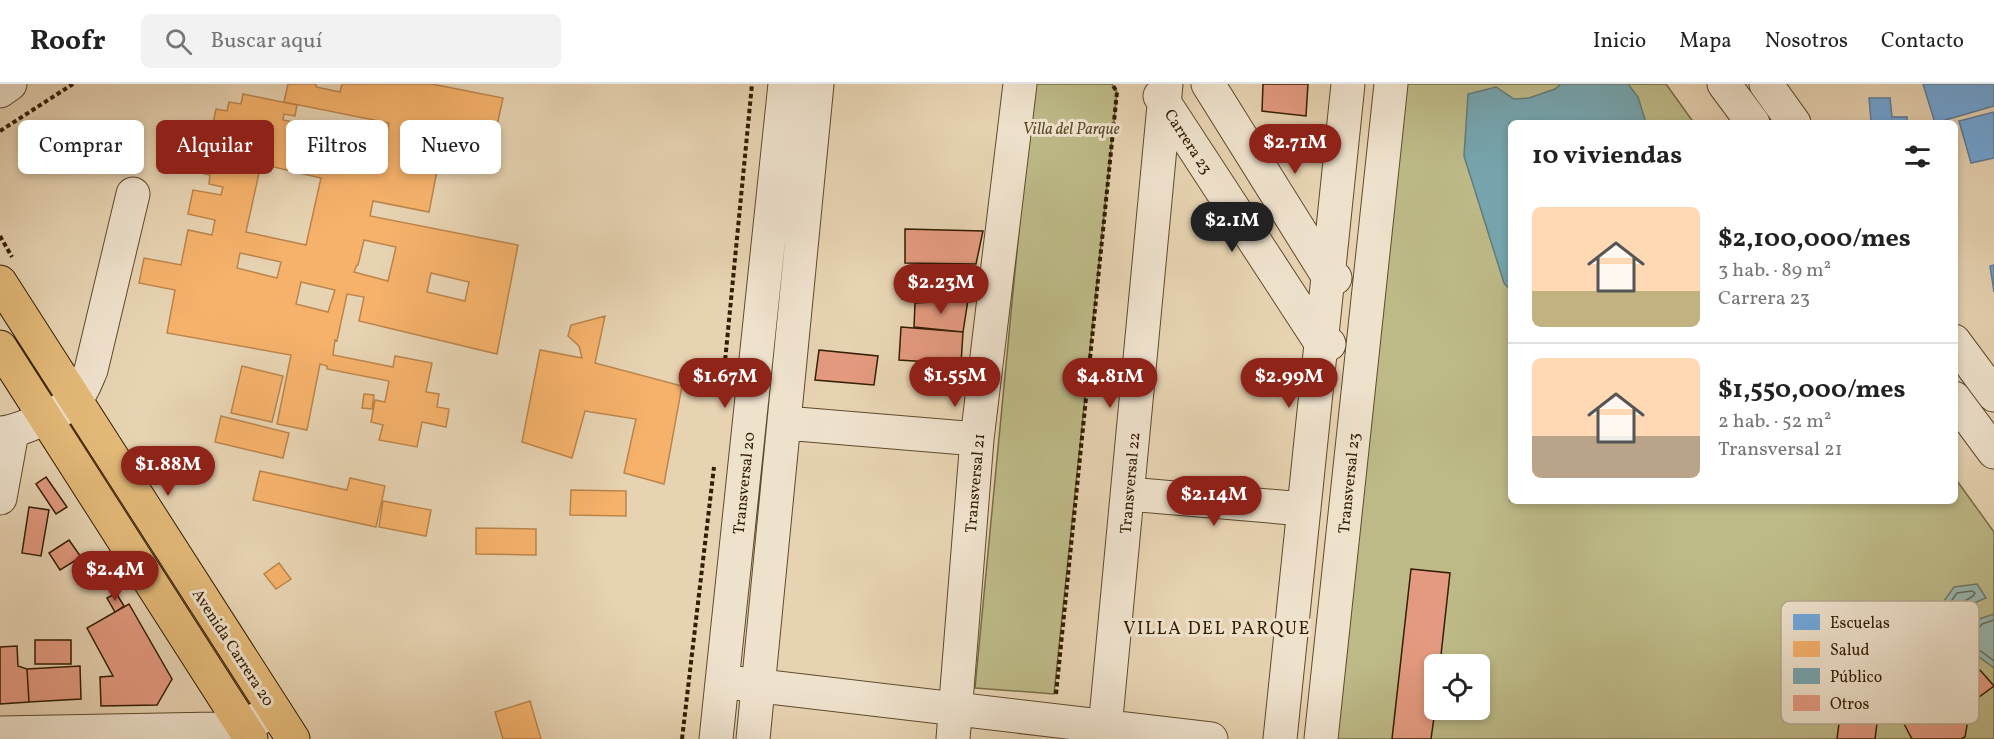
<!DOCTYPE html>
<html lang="es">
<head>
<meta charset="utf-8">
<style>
  :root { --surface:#fff; --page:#f2f2f2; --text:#222; --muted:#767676; --line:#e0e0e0; --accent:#8f2418 }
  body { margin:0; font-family:Vollkorn,serif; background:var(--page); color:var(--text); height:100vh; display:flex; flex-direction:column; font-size:22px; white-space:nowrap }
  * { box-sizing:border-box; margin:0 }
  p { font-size:20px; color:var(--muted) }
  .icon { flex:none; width:33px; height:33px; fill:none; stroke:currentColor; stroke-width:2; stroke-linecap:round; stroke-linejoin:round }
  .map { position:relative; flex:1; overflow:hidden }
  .side { position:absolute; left:1508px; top:36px; width:450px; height:384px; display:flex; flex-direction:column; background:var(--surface); border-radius:9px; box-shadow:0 3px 9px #0003 }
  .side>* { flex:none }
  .guide { position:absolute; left:18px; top:36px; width:570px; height:54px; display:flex; gap:12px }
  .tools { position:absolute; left:1424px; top:570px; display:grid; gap:12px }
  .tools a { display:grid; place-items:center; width:66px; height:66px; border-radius:9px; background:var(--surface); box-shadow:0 3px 9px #0003; font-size:30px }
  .price { position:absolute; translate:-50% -51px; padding:0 14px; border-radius:21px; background:var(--accent); color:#fff; font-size:20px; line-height:39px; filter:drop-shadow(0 2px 3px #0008) }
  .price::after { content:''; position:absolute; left:50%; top:36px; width:18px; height:14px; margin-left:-9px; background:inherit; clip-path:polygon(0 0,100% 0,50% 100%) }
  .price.on { background:#222; color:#fff }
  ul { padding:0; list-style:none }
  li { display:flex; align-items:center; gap:18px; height:150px; padding:0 24px }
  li+li { border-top:2px solid var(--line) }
  li span { display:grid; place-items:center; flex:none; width:168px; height:120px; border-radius:9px; color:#555 }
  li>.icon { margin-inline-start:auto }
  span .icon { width:72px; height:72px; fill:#fffc; stroke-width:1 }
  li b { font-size:26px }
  h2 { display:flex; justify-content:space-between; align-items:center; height:72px; padding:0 24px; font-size:26px }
  .chip { padding:0 21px; border-radius:9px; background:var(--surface); box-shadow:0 3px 9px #0003; font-size:21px; line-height:54px }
  .chip.on { background:var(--accent); color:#fff }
  header { display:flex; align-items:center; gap:36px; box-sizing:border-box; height:84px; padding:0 30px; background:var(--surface); border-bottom:2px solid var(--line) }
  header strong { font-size:28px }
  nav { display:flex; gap:33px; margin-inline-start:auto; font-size:21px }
  .search { width:420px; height:54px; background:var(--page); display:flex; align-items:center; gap:15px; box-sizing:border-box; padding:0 21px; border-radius:9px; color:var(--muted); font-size:22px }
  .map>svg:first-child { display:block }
  .green { fill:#bdba87; stroke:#786c44; stroke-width:1.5; fill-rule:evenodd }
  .water { fill:#97b7af; stroke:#6f7969; stroke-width:1.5 }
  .schools { fill:#6fa8dc; stroke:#5d7e9a; stroke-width:1.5 }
  .health { fill:#f6b26b; stroke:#bb854b; stroke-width:1.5; fill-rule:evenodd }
  .public { fill:#76a5af; stroke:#627c7a; stroke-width:1.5 }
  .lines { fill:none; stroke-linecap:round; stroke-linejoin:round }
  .shore { stroke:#646a58; stroke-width:1.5 }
  .building { fill:#e49a80; stroke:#321d00; stroke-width:1.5 }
  .minor-casing { stroke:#5f4a2c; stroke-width:35 }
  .major-casing { stroke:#321d00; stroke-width:35 }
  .path { stroke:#321d00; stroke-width:4; stroke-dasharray:4.5 3; stroke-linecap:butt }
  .minor { stroke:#efe2cd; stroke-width:33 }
  .major { stroke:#e4ba79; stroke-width:33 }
  .labels { text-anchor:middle; stroke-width:6; stroke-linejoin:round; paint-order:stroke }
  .park-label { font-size:16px; font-style:italic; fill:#5c4c28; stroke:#efe2cd }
  .street-label { font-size:16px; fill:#321d00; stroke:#efe2cd }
  .neighbourhood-label { font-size:18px; letter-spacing:1.5px; fill:#321d00; stroke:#efe2cd }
  .key { fill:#efe2cd; stroke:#b6a790; stroke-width:1.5 }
  .key-label { font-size:16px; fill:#321d00 }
</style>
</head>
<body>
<header>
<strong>Roofr</strong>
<div class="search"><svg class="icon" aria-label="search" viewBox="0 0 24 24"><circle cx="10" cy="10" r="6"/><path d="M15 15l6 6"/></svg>Buscar aquí</div>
<nav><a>Inicio</a><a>Mapa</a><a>Nosotros</a><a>Contacto</a></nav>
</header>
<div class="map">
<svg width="1994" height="655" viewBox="0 0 1994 655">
  <rect width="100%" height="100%" fill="#e7d3b2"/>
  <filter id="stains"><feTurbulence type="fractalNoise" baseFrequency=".00333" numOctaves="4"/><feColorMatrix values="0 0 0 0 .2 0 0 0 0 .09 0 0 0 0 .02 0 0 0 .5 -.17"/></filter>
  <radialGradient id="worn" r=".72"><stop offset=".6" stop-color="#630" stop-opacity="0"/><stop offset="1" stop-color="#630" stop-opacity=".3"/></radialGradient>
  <path class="green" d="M1033,0H1112L1117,8L1054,610L975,604Z
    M1387,0H1666L1694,39H1510V417H1954L1955,394L1994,448V655H1335ZM1434,580H1479V626H1434Z"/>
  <path class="water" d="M1977,500L1986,514L1967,522L1953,533L1944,517L1954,503Z
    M1994,530V584L1974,569L1964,550L1979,535Z"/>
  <path class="schools" d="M1923,0H1994V22L1935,39Z
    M1869,14H1890L1892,33H1907V39H1853L1871,37Z
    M1994,28V74L1971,79L1959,37Z
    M1994,181V208L1990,182Z"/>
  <path class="health" d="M288,0H316V3L340,8L342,0H432L503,14L495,51L446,41L429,128L373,117L370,132L518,161L497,270L359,237L364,213L347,210L337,257L335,256L333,271L393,283L395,272L432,279L426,308L439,310L437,323L449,325L446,343L422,338L417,363L379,356L383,341L371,338L375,316L385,318L389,297L327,285V282L320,280L307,346L277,340L291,271L167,249L175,206L139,199L144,174L181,181L188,146L212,151L215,136L188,130L193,106L221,111L223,103L209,100L210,91L191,87L196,62L208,64L216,25L227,27L229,18L241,20L243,10L297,21L295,32L284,30L283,36L385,57L389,39L284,18ZM261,80L321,94L306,161L246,148ZM364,156L396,163L388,197L354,188L357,181H358ZM240,169L281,178L277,194L237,184ZM431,189L469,198L465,217L427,208ZM301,198L335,206L328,228L296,220Z
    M605,232L595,279L682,302L664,400L624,389L636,335L585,327L572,374L522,358L540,266L582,274L579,262L568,252L571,241Z
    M242,282L283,292L272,338L231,329Z
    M364,310L374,311L372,325L362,324Z
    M221,332L289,349L283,374L215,358Z
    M260,387L347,406L350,394L385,402L376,443L253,416Z
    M571,406L626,407V432L570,431Z
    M383,417L431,426L426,452L379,443Z
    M476,444L536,445V471L476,470Z
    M279,479L291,495L276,505L264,490Z
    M530,617L541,655H503L495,628Z"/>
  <path class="public" d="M1561,0H1628L1638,13L1646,39H1510V206L1504,199L1464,72L1468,10L1496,3L1514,15L1529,14L1555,5Z"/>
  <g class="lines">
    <path class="shore" d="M1972,507L1975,509L1973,512L1957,522L1953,521L1952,516L1957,509Z
      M1994,536L1982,540L1972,552L1978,565L1994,577"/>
  </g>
  <path class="building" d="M1263,0H1308L1306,32L1262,27Z
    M905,145L983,147L976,180L905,179Z
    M976,183L974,216L902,215L903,184Z
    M968,216L963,248L914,243L915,219Z
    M901,243L963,248L961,280L899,276Z
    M819,266L878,272L874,301L815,296Z
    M46,393L67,423L56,430L36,400Z
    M29,423L49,426L41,472L22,469Z
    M69,456L81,473L60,486L49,469Z
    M1411,485L1450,489L1440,580H1434L1435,626L1431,655H1392Z
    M116,509L124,522L115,528L107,514Z
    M129,520L172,595L157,621L101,622L100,593L113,592L87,544Z
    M1851,547L1888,552L1875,655H1837Z
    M35,556H71V580H35Z
    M17,562L18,582L27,585L29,618L0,620V563Z
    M80,582L81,615L29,618L27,585Z
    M1980,586L1994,602L1971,619L1965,653L1961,655H1912L1891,615L1933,591L1959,598Z"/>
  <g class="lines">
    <defs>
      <path id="minor" d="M1208,0L1328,192L1335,194
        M1724,0L1753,39
        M1766,0L1794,39
        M0,7L10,0
        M1160,12L1321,259L1329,260
        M1954,257L1994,311
        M1954,314L1994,368
        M785,339L977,355
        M0,349C18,348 63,328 76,315C83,307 87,295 91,286L133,110
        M1128,410L1304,425
        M0,414L12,348
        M736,599L1211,655
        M0,649L217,645L242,642L275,627
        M716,655L785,0
        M753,655L817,0
        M953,655L977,355L1020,0
        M1104,655L1166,0
        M1280,655L1348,0
        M1321,655L1391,0"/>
      <path id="major" d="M0,198L293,655
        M0,263L251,655"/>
    </defs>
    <use href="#minor" class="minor-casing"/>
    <use href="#major" class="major-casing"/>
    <path class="path" d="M0,47L73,0
      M0,152L12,173
      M723,298L752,0
      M1056,610L1117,8L1112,0
      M682,655L714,383"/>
    <use href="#minor" class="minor"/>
    <use href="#major" class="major"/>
  </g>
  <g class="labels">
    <g class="park-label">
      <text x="1071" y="50">Villa del Parque</text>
    </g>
    <g class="street-label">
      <text transform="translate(1189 57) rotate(57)" y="6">Carrera 23</text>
      <text transform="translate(743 399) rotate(-84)" y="6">Transversal 20</text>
      <text transform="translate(974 399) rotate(-85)" y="6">Transversal 21</text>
      <text transform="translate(1129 399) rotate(-85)" y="6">Transversal 22</text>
      <text transform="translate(1348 399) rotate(-84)" y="6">Transversal 23</text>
      <text transform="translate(234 563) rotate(57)" y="6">Avenida Carrera 20</text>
    </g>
    <g class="neighbourhood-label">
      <text x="1217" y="550">VILLA DEL PARQUE</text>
    </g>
  </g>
  <rect x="1781" y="517" width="198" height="123" rx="9" class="key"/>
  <rect x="1793" y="530" width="27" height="16" fill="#6fa8dc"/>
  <rect x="1793" y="557" width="27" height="16" fill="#f6b26b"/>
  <rect x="1793" y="584" width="27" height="16" fill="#76a5af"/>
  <rect x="1793" y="611" width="27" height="16" fill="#e49a80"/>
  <g class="key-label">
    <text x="1830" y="544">Escuelas</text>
    <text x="1830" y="571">Salud</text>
    <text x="1830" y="598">Público</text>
    <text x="1830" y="625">Otros</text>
  </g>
  <rect width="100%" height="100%" filter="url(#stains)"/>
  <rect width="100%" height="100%" fill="url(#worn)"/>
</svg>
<div class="tools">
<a><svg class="icon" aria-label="locate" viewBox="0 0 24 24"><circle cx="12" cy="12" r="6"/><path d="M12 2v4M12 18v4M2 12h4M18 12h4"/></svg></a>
</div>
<b class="price" style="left:1295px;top:91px">$2.71M</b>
<b class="price on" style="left:1232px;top:169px">$2.1M</b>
<b class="price" style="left:941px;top:231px">$2.23M</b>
<b class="price" style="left:955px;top:324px">$1.55M</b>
<b class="price" style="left:725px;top:325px">$1.67M</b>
<b class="price" style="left:1110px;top:325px">$4.81M</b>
<b class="price" style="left:1289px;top:325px">$2.99M</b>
<b class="price" style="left:168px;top:413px">$1.88M</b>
<b class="price" style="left:1214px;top:443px">$2.14M</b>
<b class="price" style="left:115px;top:518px">$2.4M</b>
<div class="guide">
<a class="chip">Comprar</a>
<a class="chip on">Alquilar</a>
<a class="chip">Filtros</a>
<a class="chip">Nuevo</a>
</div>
<section class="side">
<h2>10 viviendas<svg class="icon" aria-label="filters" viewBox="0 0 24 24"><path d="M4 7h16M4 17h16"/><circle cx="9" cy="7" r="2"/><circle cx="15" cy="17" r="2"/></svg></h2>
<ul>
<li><span style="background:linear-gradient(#ffd9b3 70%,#c2b280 0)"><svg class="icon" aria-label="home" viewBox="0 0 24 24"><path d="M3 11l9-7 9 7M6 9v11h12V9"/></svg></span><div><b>$2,100,000/mes</b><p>3 hab. · 89 m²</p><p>Carrera 23</p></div></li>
<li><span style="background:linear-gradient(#ffd9b3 65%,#b9a48a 0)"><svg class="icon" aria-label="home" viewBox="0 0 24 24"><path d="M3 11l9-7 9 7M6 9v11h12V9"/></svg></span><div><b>$1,550,000/mes</b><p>2 hab. · 52 m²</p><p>Transversal 21</p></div></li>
</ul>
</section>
</div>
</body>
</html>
